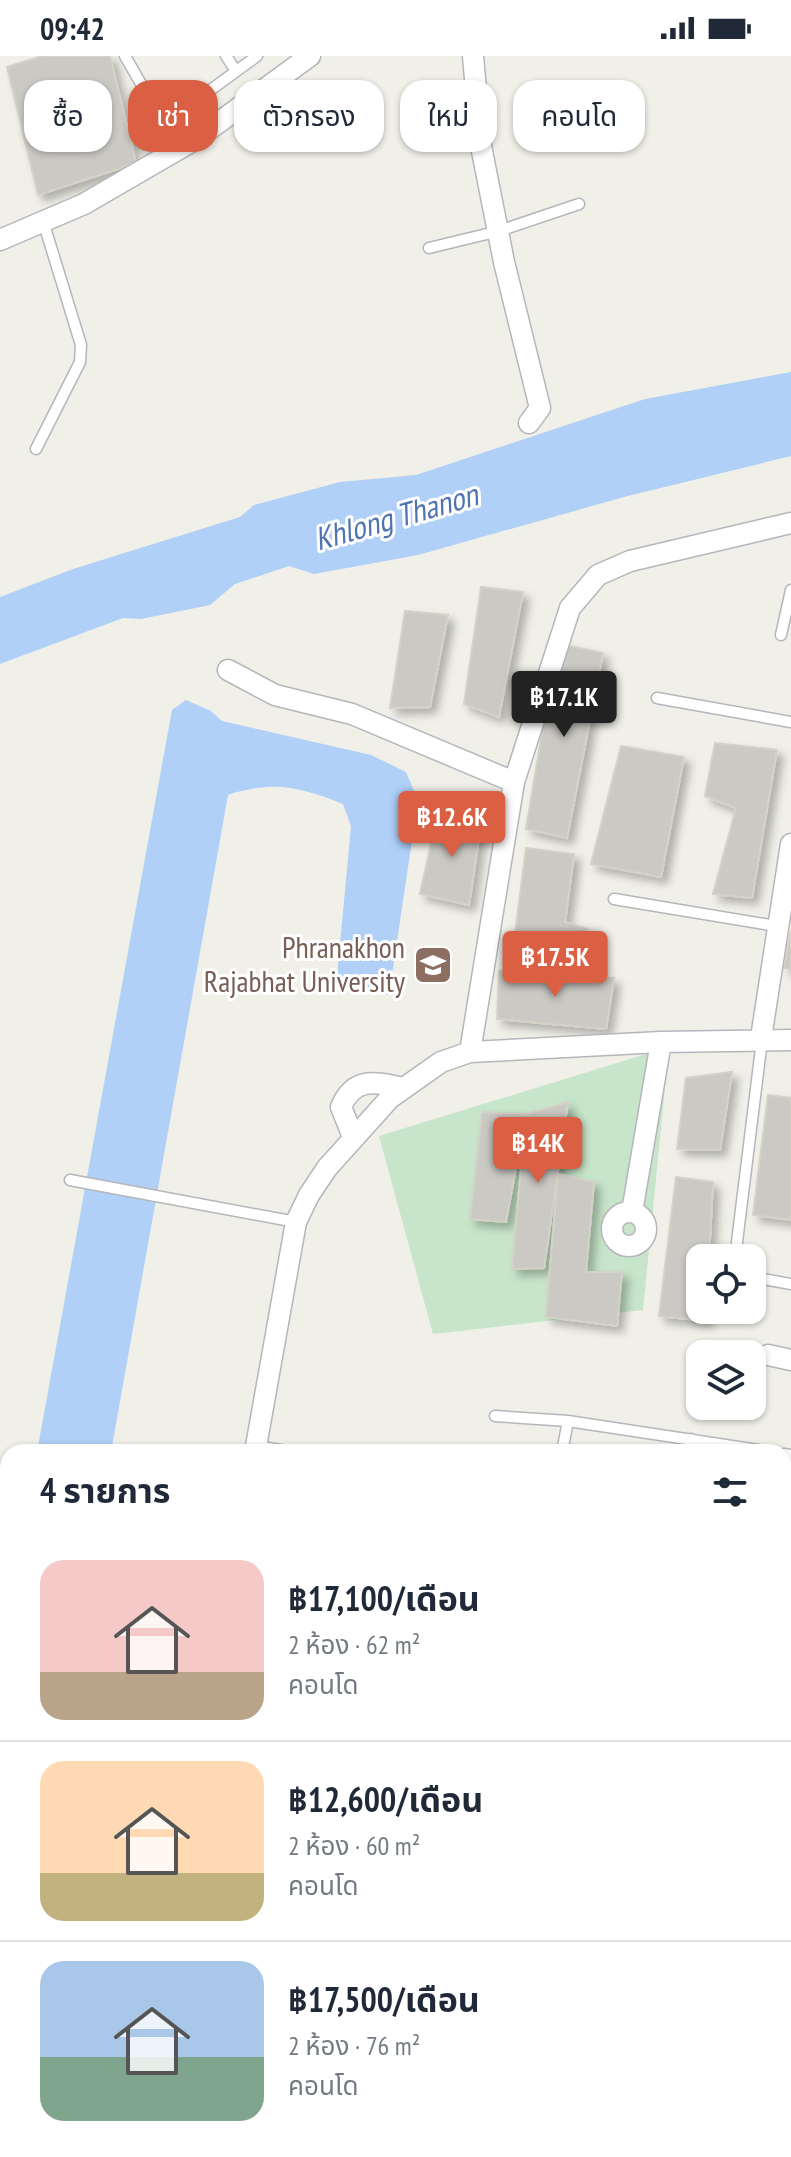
<!DOCTYPE html>
<html lang="th">
<head>
<meta charset="utf-8">
<style>
  :root { --surface:#fff; --page:#f2f2f3; --text:#1f2937; --muted:#747a83; --line:#e0e1e3; --accent:#db6043 }
  body { margin:0; font-family:"PT Sans Narrow","Noto Sans Thai",sans-serif; background:var(--page); color:var(--text); height:100vh; display:flex; flex-direction:column; font-size:30px; white-space:nowrap }
  * { box-sizing:border-box; margin:0 }
  p { font-size:26px; color:var(--muted) }
  .icon { flex:none; width:44px; height:44px; fill:none; stroke:currentColor; stroke-width:2; stroke-linecap:round; stroke-linejoin:round }
  .map { position:relative; flex:1; overflow:hidden }
  .sheet { position:absolute; left:0px; top:1388px; width:792px; height:714px; display:flex; flex-direction:column; background:var(--surface); border-radius:24px 24px 0 0; box-shadow:0 2px 6px #0004 }
  .sheet>* { flex:none }
  .top-card { position:absolute; left:24px; top:24px; width:744px; height:72px; display:flex; gap:16px }
  .tools { position:absolute; left:686px; top:1188px; display:grid; gap:16px }
  .tools a { display:grid; place-items:center; width:80px; height:80px; border-radius:16px; background:var(--surface); box-shadow:0 2px 6px #0004; font-size:40px }
  .price { position:absolute; translate:-50% -68px; padding:0 18px; border-radius:8px; background:var(--accent); color:#fff; font-size:26px; line-height:52px; filter:drop-shadow(0 2px 4px #0008) }
  .price::after { content:''; position:absolute; left:50%; top:48px; width:24px; height:18px; margin-left:-12px; background:inherit; clip-path:polygon(0 0,100% 0,50% 100%) }
  .price.active { background:#222; color:#fff }
  ul { padding:0; list-style:none }
  li { display:flex; align-items:center; gap:24px; height:200px; padding:0 40px }
  li+li { border-top:2px solid var(--line) }
  li span { display:grid; place-items:center; flex:none; width:224px; height:160px; border-radius:24px; color:#555 }
  li>.icon { margin-inline-start:auto }
  span .icon { width:96px; height:96px; fill:#fffc; stroke-width:1 }
  li b { font-size:34px }
  h2 { display:flex; justify-content:space-between; align-items:center; height:96px; padding:0 40px; font-size:34px }
  .chip { padding:0 28px; border-radius:24px; background:var(--surface); box-shadow:0 2px 6px #0004; font-size:28px; line-height:72px }
  .chip.active { background:var(--accent); color:#fff }
  .status { display:flex; justify-content:space-between; align-items:center; height:56px; padding:0 40px; background:var(--surface); direction:ltr }
  .status svg { height:22px; fill:currentColor }
  .map>svg:first-child { display:block }
  .green { fill:#c7e5ca }
  .water { fill:#b0d0f8 }
  .building { fill:#cbc9c4; stroke:#d4d1c6; stroke-width:2; filter:url(#shadow) }
  .lines { fill:none; stroke-linecap:round; stroke-linejoin:round }
  .lane-casing { stroke:#b5b6bb; stroke-width:13 }
  .street-casing { stroke:#b5b6bb; stroke-width:23 }
  .lane { stroke:#fff; stroke-width:10 }
  .street { stroke:#fff; stroke-width:20 }
  .labels { text-anchor:middle; stroke-width:6; stroke-linejoin:round; paint-order:stroke }
  .education-label { font-size:30px; fill:#785e54; stroke:#fff; text-anchor:end }
  .water-label { font-size:32px; font-style:italic; fill:#5074b2; stroke:#fff }
</style>
</head>
<body>
<div class="status"><b>09:42</b><svg viewBox="0 0 49 12"><path d="M0 12V9h3v3zM5 12V6h3v6zM10 12V3h3v9zM15 12V0h3v12zM26 1h20v11H26zM47 4h2v5h-2z"/></svg></div>
<div class="map">
<svg width="791" height="2101" viewBox="0 0 791 2101">
  <defs>
    <filter id="shadow"><feDropShadow dx="6" dy="6" stdDeviation="4" flood-color="#0004"/></filter>
  </defs>
  <rect width="100%" height="100%" fill="#f0efe8"/>
  <path class="green" d="M669,991L643,1254L433,1278L379,1080Z"/>
  <path class="water" d="M791,316V400L624,441L418,499L314,518L289,510L235,528L210,549L141,563L123,562L0,608V541L73,513L240,461L254,449L340,426L416,419L645,343Z
    M186,644L211,655L222,665L371,699L406,716L418,744L389,939L336,931L351,770L343,748C301,731 272,724 228,739L111,1396H37L172,654Z
    M8,1557V1970L0,2015V1601Z
    M309,2094H375L373,2101H308Z"/>
  <path class="building" d="M42,0H110L136,107L38,139L7,11Z
    M481,531L523,536L499,661L464,648Z
    M405,555L448,559L430,651L390,652Z
    M557,587L603,597L567,782L526,773Z
    M715,687L777,694L752,842L713,838L736,752L705,740Z
    M621,690L684,701L661,821L591,808Z
    M437,760L482,762L469,849L420,838Z
    M526,792L574,798L565,866L588,873L567,897L553,894L550,908L511,910Z
    M791,875V913L784,912Z
    M499,915L614,922L606,973L497,963Z
    M732,1016L720,1094L677,1093L686,1022Z
    M768,1039L791,1042V1164L753,1159Z
    M568,1046L544,1212L512,1213L526,1058Z
    M482,1056L526,1058L506,1166L470,1163Z
    M558,1118L594,1126L586,1216H622L617,1270L546,1261Z
    M676,1121L713,1126L709,1202H700V1254H707V1265L659,1260Z
    M784,1664L791,1665L784,1711Z
    M8,2030V2066L1,2065Z
    M0,2079L8,2081V2094H22L20,2101H0Z
    M255,2094H301L300,2101H254Z
    M590,2094H724L723,2101H604L589,2099Z"/>
  <g class="lines">
    <defs>
      <path id="lane" d="M125,0L164,68L257,0
        M226,0L236,15
        M429,192L499,175L579,148
        M36,393L80,306L81,289L43,165
        M781,579L791,534
        M657,642L791,666
        M614,843L776,870
        M70,1124L296,1166
        M735,1202L762,984
        M752,1221L791,1228
        M495,1360L568,1365L772,1396
        M256,1390L293,1396
        M562,1396L568,1365
        M689,1396L691,1383
        M784,1398L791,1399
        M784,1814L791,1774
        M453,2101L454,2094
        M562,2101L563,2094
        M734,2101L735,2094"/>
      <path id="street" d="M473,0L481,90L504,206L540,352L529,367
        M0,184L84,148L196,83L310,0
        M228,614L275,639L352,658L514,726
        M761,982L791,788
        M470,996L514,726L570,552L598,519L630,505L791,467
        M353,1081L341,1051C354,1020 376,1026 404,1032
        M612 1173a17 17 0 1 1 34 0a17 17 0 1 1-34 0Z
        M632,1156L661,986
        M768,1299L791,1304
        M255,1396L296,1166L309,1139L327,1112L390,1042L441,1006L470,996L661,986L791,984
        M29,2101L30,2094
        M242,2101L243,2094"/>
    </defs>
    <use href="#lane" class="lane-casing"/>
    <use href="#street" class="street-casing"/>
    <use href="#lane" class="lane"/>
    <use href="#street" class="street"/>
  </g>
  <defs>
    <symbol id="university-square" viewBox="-11 -11 22 22"><rect x="-9" y="-9" width="18" height="18" rx="4" fill="#8d6e63" stroke="#fff"/><path d="M0-5L7-2L0 1L-7-2ZM-4 1L0 2.5L4 1V4Q0 6-4 4Z" fill="#fff"/></symbol>
  </defs>
  <g fill-rule="evenodd">
    <use href="#university-square" x="411" y="887" width="44" height="44"/>
  </g>
  <g class="labels">
    <g class="education-label">
      <text x="405" y="902">Phranakhon<tspan x="405" dy="34">Rajabhat University</tspan></text>
    </g>
    <g class="water-label">
      <text transform="translate(396 461) rotate(-16)" y="11">Khlong Thanon</text>
    </g>
  </g>
</svg>
<div class="tools">
<a><svg class="icon" aria-label="locate" viewBox="0 0 24 24"><circle cx="12" cy="12" r="6"/><path d="M12 2v4M12 18v4M2 12h4M18 12h4"/></svg></a>
<a><svg class="icon" aria-label="layers" viewBox="0 0 24 24"><path d="M12 4l9 5-9 5-9-5zM3 14l9 5 9-5"/></svg></a>
</div>
<b class="price active" style="left:564px;top:683px">฿17.1K</b>
<b class="price" style="left:452px;top:803px">฿12.6K</b>
<b class="price" style="left:555px;top:943px">฿17.5K</b>
<b class="price" style="left:538px;top:1129px">฿14K</b>
<div class="top-card">
<a class="chip">ซื้อ</a>
<a class="chip active">เช่า</a>
<a class="chip">ตัวกรอง</a>
<a class="chip">ใหม่</a>
<a class="chip">คอนโด</a>
</div>
<section class="sheet">
<h2>4 รายการ<svg class="icon" aria-label="filters" viewBox="0 0 24 24"><path d="M4 7h16M4 17h16"/><circle cx="9" cy="7" r="2"/><circle cx="15" cy="17" r="2"/></svg></h2>
<ul>
<li><span style="background:linear-gradient(#f6c9c9 70%,#b9a48a 0)"><svg class="icon" aria-label="home" viewBox="0 0 24 24"><path d="M3 11l9-7 9 7M6 9v11h12V9"/></svg></span><div><b>฿17,100/เดือน</b><p>2 ห้อง · 62 m²</p><p>คอนโด</p></div></li>
<li><span style="background:linear-gradient(#ffd9b3 70%,#c2b280 0)"><svg class="icon" aria-label="home" viewBox="0 0 24 24"><path d="M3 11l9-7 9 7M6 9v11h12V9"/></svg></span><div><b>฿12,600/เดือน</b><p>2 ห้อง · 60 m²</p><p>คอนโด</p></div></li>
<li><span style="background:linear-gradient(#a9c7e8 60%,#7fa58c 0)"><svg class="icon" aria-label="home" viewBox="0 0 24 24"><path d="M3 11l9-7 9 7M6 9v11h12V9"/></svg></span><div><b>฿17,500/เดือน</b><p>2 ห้อง · 76 m²</p><p>คอนโด</p></div></li>
</ul>
</section>
</div>
</body>
</html>
